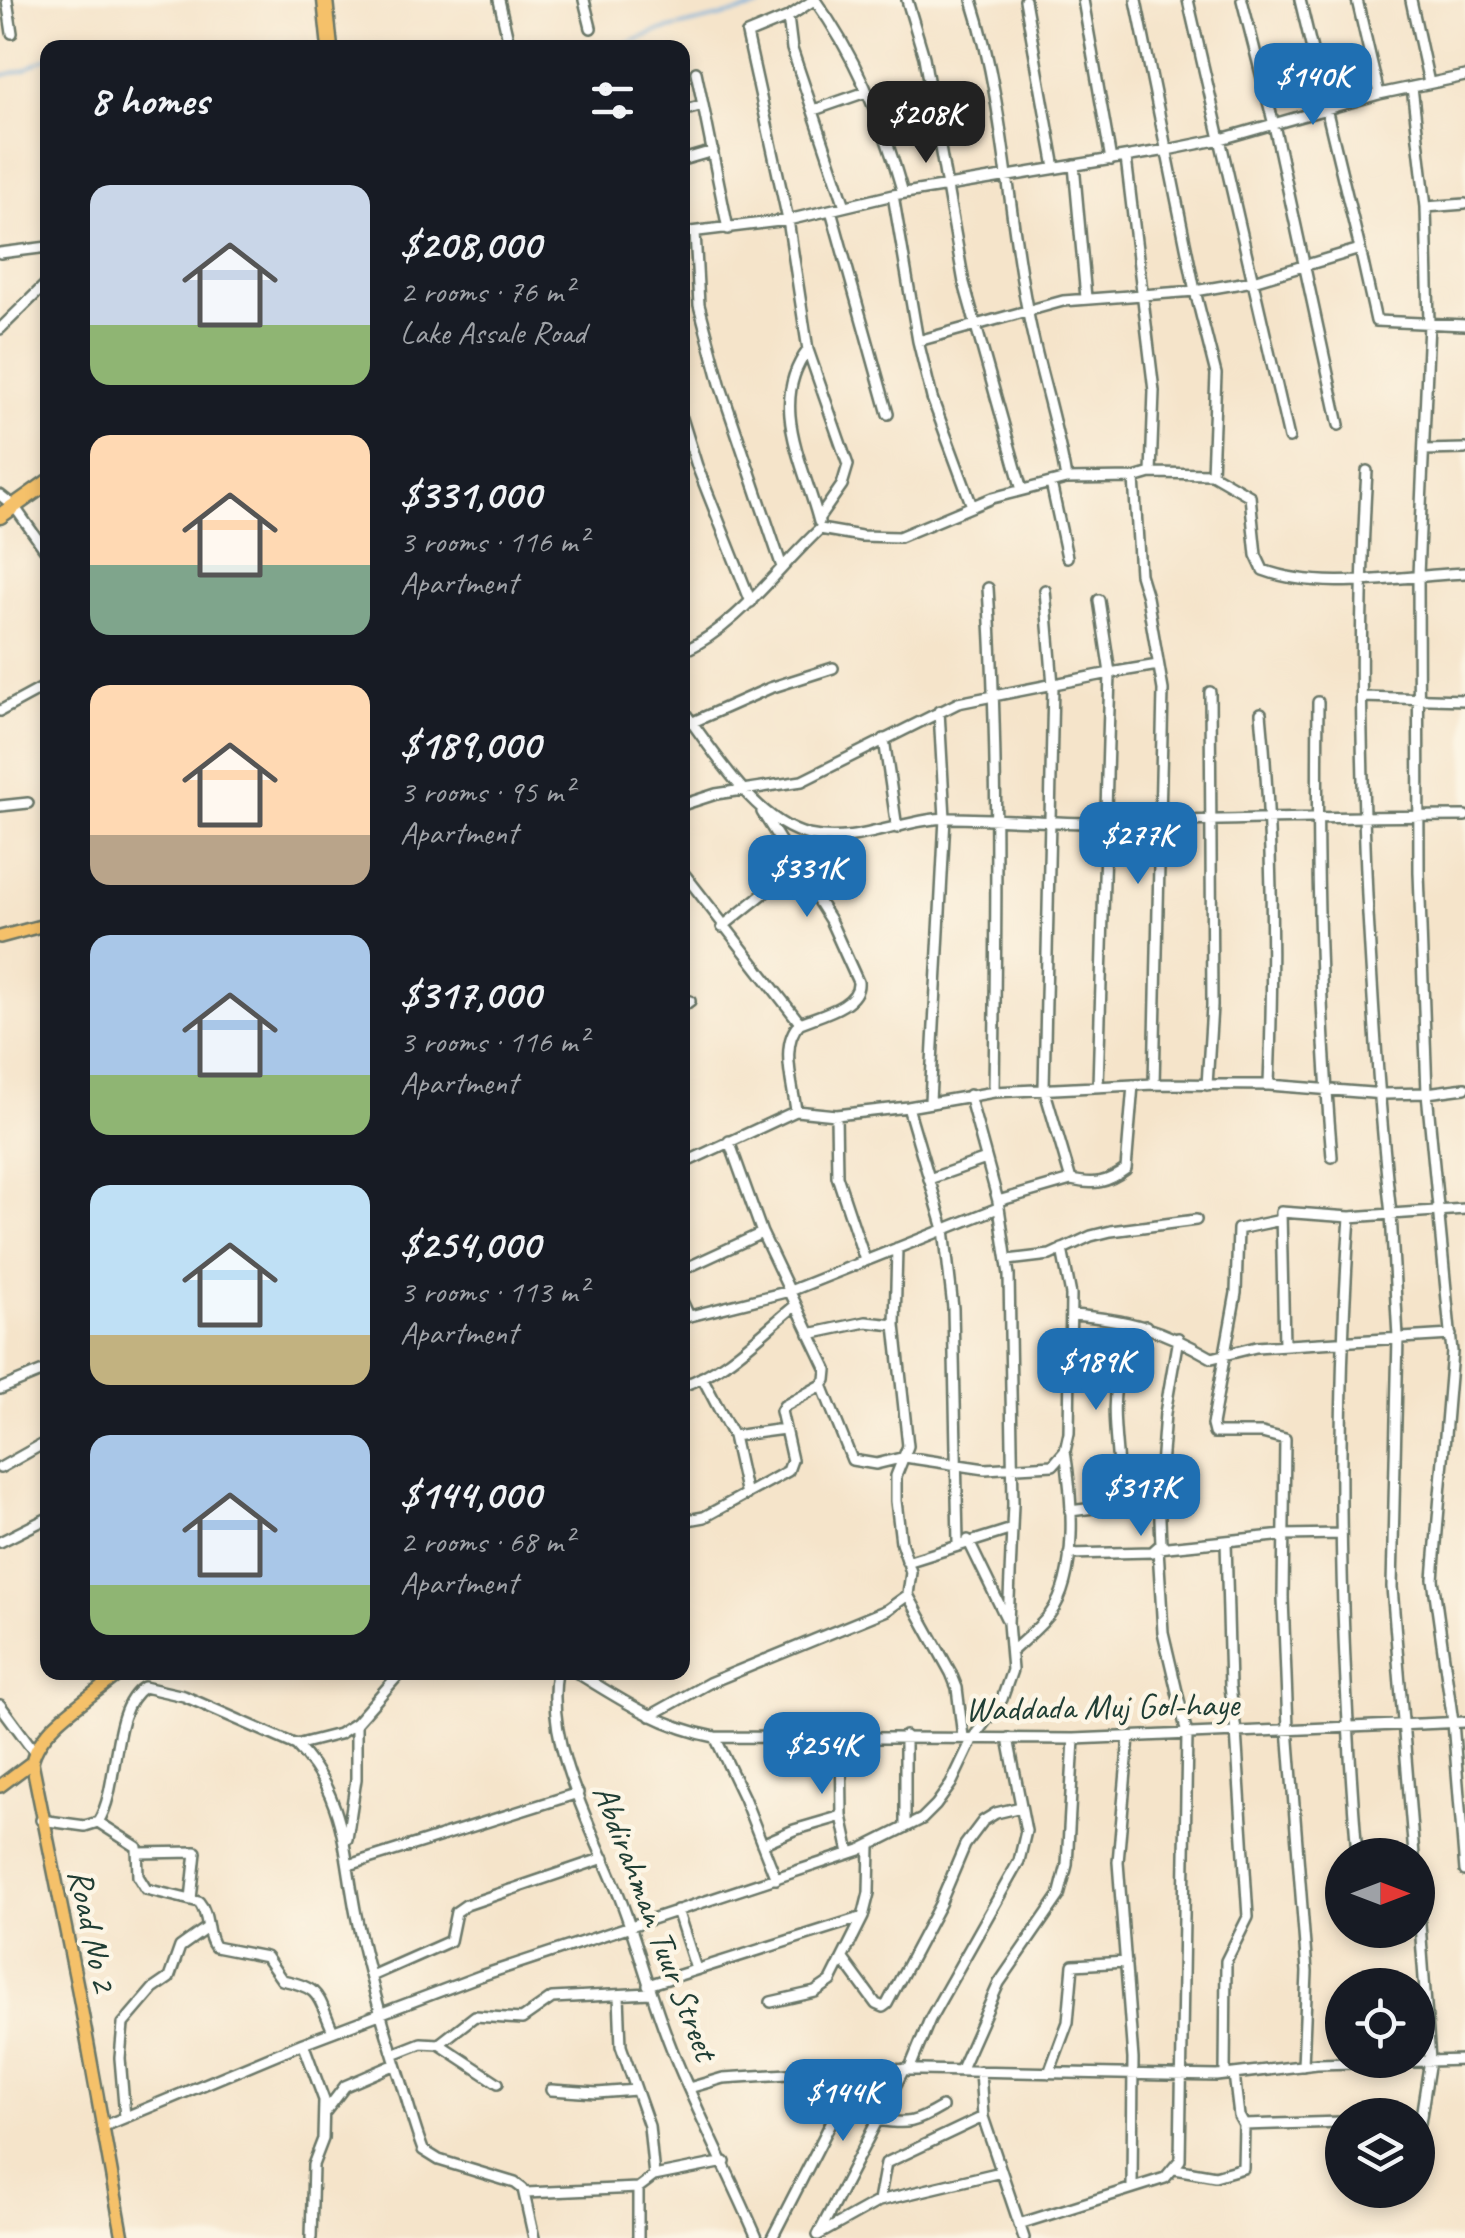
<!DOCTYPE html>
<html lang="en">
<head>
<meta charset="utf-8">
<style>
  :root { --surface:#171b24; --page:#20242c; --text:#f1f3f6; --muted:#9ea1a6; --accent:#1f6fb2 }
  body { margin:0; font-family:Caveat,sans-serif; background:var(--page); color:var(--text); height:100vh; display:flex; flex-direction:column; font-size:38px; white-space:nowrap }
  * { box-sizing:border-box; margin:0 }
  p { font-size:32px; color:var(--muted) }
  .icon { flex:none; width:55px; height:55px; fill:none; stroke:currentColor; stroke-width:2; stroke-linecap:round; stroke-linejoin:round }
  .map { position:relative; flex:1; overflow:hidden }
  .sheet { position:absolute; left:40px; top:40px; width:650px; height:1640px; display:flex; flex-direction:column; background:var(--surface); border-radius:20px; box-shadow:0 5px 15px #0003 }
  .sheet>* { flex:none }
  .needle { width:65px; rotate:90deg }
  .tools { position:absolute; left:1325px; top:1838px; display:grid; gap:20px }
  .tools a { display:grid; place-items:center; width:110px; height:110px; border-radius:50%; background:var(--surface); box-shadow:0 5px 15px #0003; font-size:50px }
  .price { position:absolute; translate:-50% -85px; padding:0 22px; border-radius:20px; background:var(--accent); color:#fff; font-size:32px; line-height:65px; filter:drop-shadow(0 2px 5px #0008) }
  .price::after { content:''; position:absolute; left:50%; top:60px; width:30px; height:22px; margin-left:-15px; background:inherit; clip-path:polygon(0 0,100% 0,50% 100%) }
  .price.selected { background:#222; color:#fff }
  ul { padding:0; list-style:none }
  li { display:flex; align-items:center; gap:30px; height:250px; padding:0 50px }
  li span { display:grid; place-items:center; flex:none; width:280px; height:200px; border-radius:20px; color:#555 }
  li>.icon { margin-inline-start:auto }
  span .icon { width:120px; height:120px; fill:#fffc; stroke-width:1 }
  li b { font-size:42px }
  h2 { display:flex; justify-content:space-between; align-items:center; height:120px; padding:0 50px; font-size:42px }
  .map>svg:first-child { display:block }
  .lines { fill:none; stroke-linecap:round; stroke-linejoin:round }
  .stream { stroke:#68aadc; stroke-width:2.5 }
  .minor-casing { stroke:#6a7768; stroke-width:14 }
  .major-casing { stroke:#6a7768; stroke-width:16 }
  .highway-casing { stroke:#6a7768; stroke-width:19 }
  .minor { stroke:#fff; stroke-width:9 }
  .major { stroke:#f5c16b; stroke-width:11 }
  .highway { stroke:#f5c16b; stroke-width:14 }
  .labels { text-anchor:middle; stroke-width:9; stroke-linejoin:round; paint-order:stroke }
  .street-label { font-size:35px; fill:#1f3d34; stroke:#fcf5e5 }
</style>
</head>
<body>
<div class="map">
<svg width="1465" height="2238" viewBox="0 0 1465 2238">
  <rect width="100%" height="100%" fill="#fcf5e5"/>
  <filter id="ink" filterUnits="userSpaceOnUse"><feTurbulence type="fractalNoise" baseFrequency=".01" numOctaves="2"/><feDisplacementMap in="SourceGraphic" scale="20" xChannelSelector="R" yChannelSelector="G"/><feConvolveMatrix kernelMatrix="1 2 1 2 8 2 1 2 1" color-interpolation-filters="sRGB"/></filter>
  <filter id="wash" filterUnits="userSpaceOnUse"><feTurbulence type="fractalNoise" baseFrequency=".0048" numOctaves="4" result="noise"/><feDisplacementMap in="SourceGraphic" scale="40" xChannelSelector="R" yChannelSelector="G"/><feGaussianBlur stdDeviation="2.25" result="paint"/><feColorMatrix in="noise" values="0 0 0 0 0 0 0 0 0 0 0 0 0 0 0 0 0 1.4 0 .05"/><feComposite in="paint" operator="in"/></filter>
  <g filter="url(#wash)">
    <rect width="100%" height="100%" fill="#f5e4ca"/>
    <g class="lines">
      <path class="stream" d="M615,48L656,32L757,8L772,0
        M0,76L24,70L48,57"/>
    </g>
  </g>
  <g filter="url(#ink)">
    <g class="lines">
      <defs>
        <path id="minor" d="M7,0L12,33
          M499,0L510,48
          M584,0L591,28
          M814,0L788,17L747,34L788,220L808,350L848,465L842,485L819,518
          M815,0C857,58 884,125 903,193
          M907,0L924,57L964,283L1022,490
          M972,0C1004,100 1007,206 1027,308C1037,365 1057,420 1066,479
          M1025,0L1055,168
          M1083,0L1111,160
          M1188,0L1289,438
          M1242,0L1274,125L1339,425
          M1300,0L1360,249
          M1357,0L1379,94
          M1411,0L1429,83
          M788,17L792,49L845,206
          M696,72L703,105
          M1412,87L1426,207L1429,323L1418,575L1419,872L1427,1093L1452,1352L1433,1579L1453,1722L1465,1871
          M814,110L866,92
          M682,111L703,105L728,229
          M1126,158L1154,391L1151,473
          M682,160L713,151
          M1074,165L1086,298
          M893,195L918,341L932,398L972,506
          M1426,207L1465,204
          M831,210L888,414
          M695,232L699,305L721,387L782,567
          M682,233L788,220L893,195L1167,150L1221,139L1379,94L1465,76
          M0,253L48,247
          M0,329L48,282
          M918,341L1063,301L1195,291L1253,281L1360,249L1376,321L1465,325
          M808,350C767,403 805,466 819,522
          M682,418L697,466L751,602
          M1424,450L1465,449
          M1212,474L1250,496L1256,555L1263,570C1321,592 1402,576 1465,573
          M1134,478L1140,574L1147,597L1163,690L1154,1084
          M1051,483L1067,557
          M0,495L14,506L48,554
          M820,529L861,536L899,537L992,498L1066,479L1134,478L1151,473L1212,474L1216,374L1195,291L1136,0
          M988,588C999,756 996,923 994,1092
          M1099,600L1110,673L1158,665
          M682,652C738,626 776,570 820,529
          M1362,697L1465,700
          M1318,702C1316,854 1319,1007 1332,1157
          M682,709C714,751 755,822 809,835C857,846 903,818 951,818C1003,818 1057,824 1109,823C1228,820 1346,816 1465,816
          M0,711L48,685
          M1261,713C1273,838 1274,960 1269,1085
          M693,722L770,688L833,668
          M884,739L897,828
          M682,805L716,794L802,781L958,703L1110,673L1098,1086
          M0,806L28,803
          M762,812L830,920L858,982C860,1006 819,1015 800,1023
          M682,871L800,1023C779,1043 793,1084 796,1111
          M722,927L797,867
          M682,1007L690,1001
          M1207,1085L1212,1006L1210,692
          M930,1101L945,818L939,711
          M908,1107L944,1229L953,1308L958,1543
          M836,1115L837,1176L865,1260
          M729,1141L762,1233L827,1370L826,1380L822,1385L852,1460L876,1464L905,1457L985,1469L1053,1465L1065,1451L1069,1433L1071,1295L1062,1249
          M682,1164L796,1111L836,1115L908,1107L994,1092L1154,1084L1269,1085L1384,1094L1427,1093L1465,1088
          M929,1179L986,1159
          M1071,1180C1095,1185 1107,1183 1126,1169L1133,1085
          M998,1201L1071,1180L1044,1088L1053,685L1045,590
          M1281,1220L1238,1229L1236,1293L1212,1425L1214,1433H1262L1285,1439L1283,1598L1288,1728L1307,1972L1303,2066
          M1008,1260L1050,1255L1091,1236L1111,1231L1196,1220
          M682,1270L762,1233
          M682,1301L689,1316
          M1071,1315C1128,1319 1162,1329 1212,1358L1256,1347L1451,1335
          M682,1318L790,1291L998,1208
          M809,1334L866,1322L895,1325
          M1284,1345L1281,1212L1350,1217
          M702,1377L733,1436L746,1495
          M682,1386C726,1371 761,1333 796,1305
          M0,1389L48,1369
          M733,1436L784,1429
          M0,1468L48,1441
          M1070,1511L1118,1505C1123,1460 1105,1410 1121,1367C1126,1352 1137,1339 1146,1326
          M682,1521L704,1517L788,1471L792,1460L781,1411L784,1406L822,1385
          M968,1540L1006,1618
          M0,1542L48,1518
          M1069,1554L1152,1552L1161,1544L1159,1494L1165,1413L1178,1338
          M907,1562L1012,1529
          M908,1595L951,1673L957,1688L963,1737
          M1011,1652C1024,1640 1039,1628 1050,1614C1079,1576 1072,1495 1065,1451
          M557,1672C544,1744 594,1832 620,1898C640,1950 653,2005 675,2057C700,2118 731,2177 757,2238
          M576,1672C621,1700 662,1727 715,1737L1074,1739L1465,1722
          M0,1705L34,1751
          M650,1716L709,1683L887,1610L908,1595L911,1572L901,1542L896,1501V1476L908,1446L895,1325L897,1248
          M841,1736L842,1816L850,1853
          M715,1737L744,1798L776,1879
          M1129,1737L1118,1862L1133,2059L1132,2188
          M296,1745L339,1734L356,1723L401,1672
          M41,1820L85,1826L98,1822C121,1786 109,1709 144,1687L184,1696L296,1745C346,1797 343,1849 356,1915C367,1970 383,2024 400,2077C408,2102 414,2127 423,2150L439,2160L515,2183L523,2189L534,2238
          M98,1822L137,1847L138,1876L146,1889L199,1902C210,1915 205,1934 215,1947L266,1957L282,1980C322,1988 317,1996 333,2031
          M905,1827V1736
          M347,1839L356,1779V1723
          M762,1844L794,1830L842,1816
          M138,1853L196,1852L191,1899
          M1357,1855C1340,1642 1334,1430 1350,1217L1391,1214C1379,1108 1373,1003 1367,896C1361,754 1358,613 1367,471
          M1414,1855L1392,1587L1398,1337L1391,1214L1465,1209
          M349,1865L578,1793
          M1418,1897L1430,2060L1420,2123H1418
          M677,1910L696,1969
          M843,1959L876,2004L883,2007L887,2004L940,1904L965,1845L983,1821L996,1813L1021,1807
          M371,1976L450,1941L456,1912L466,1905L604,1858
          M648,1985L863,1917
          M619,1996L621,2046L649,2126L654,2176
          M771,2002L815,1992L831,1981L863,1917L869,1893L870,1845
          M303,2043L324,2100L323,2139L313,2165L311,2238
          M439,2044L475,2016L522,2019L552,1998L650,1993
          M393,2054L421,2043L439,2044L498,2083
          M909,2070L930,2019L1019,1861L1026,1831L1008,1738
          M960,2071L999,1983L1059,1896L1067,1865L1074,1739
          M980,2071L983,2117L1024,2238
          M1049,2073L1068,2022L1073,1965L1126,1962
          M1225,2075L1226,1961L1248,1917L1236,1731L1230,1687L1226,1541
          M689,2088L723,2078L871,2069L1217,2076L1317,2064L1465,2060
          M551,2090L597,2093L636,2090
          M326,2111L345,2086L396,2064
          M125,2117L120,2058L123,2024L153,1989L169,1978L180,1947L208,1927
          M877,2120C908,2125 915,2123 942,2107
          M1244,2125L1342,2122
          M102,2127L303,2043L480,1976L860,1850L922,1819L936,1805L951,1784L973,1738L1002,1699L1012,1670L1008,1623L1013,1504L1009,1275L998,1201L969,1095
          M1175,2169L1215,2176L1243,2168L1244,2125L1239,2116L1234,2074
          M638,2188V2238
          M526,2193L638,2188L654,2176L725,2162
          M879,2201L886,2163L983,2117
          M1019,2224L1165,2178L1180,2160L1187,1734L1163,1632L1158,1548L1284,1535L1339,1534
          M818,2235L879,2201L1001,2172
          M818,2235L904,2069
          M772,2238L858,2070"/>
        <path id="major" d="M0,937L48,924
          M121,1672C92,1697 40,1725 32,1762L78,1990L123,2238
          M0,1786L32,1762"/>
        <path id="highway" d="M325,0L330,48
          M0,516L48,482"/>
      </defs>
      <use href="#minor" class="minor-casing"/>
      <use href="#major" class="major-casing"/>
      <use href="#highway" class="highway-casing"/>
      <use href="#minor" class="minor"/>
      <use href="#major" class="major"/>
      <use href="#highway" class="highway"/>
    </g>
  </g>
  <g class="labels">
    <g class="street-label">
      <text transform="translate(1102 1706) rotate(-1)" y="12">Waddada Muj Gol-haye</text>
      <text transform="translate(656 1922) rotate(69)" y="12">Abdirahman Tuur Street</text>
      <text transform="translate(93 1930) rotate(78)" y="12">Road No 2</text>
    </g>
  </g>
</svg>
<div class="tools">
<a><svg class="needle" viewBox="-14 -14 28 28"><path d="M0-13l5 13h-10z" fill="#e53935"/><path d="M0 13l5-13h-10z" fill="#9ea1a6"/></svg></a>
<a><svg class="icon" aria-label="locate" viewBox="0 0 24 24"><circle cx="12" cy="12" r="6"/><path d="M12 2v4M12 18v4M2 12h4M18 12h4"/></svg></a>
<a><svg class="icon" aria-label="layers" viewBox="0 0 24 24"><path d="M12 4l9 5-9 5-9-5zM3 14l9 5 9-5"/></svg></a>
</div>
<b class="price" style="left:1313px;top:128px">$140K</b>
<b class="price selected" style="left:926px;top:166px">$208K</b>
<b class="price" style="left:1138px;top:887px">$277K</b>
<b class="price" style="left:807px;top:920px">$331K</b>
<b class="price" style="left:1096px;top:1413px">$189K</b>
<b class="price" style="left:1141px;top:1539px">$317K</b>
<b class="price" style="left:822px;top:1797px">$254K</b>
<b class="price" style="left:843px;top:2144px">$144K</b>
<section class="sheet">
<h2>8 homes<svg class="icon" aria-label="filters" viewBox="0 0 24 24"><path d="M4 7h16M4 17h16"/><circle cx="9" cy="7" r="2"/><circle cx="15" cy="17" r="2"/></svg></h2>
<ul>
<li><span style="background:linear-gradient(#c9d6e8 70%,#8fb573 0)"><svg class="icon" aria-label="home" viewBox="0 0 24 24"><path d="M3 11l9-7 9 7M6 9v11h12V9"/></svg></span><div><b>$208,000</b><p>2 rooms · 76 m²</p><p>Lake Assale Road</p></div></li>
<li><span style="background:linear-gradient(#ffd9b3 65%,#7fa58c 0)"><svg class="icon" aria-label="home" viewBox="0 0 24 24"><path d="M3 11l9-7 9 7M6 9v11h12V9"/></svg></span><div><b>$331,000</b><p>3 rooms · 116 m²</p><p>Apartment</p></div></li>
<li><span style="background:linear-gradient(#ffd9b3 75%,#b9a48a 0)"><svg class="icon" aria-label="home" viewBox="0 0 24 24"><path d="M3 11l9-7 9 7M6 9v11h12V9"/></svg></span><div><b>$189,000</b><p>3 rooms · 95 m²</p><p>Apartment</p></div></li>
<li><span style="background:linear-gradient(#a9c7e8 70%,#8fb573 0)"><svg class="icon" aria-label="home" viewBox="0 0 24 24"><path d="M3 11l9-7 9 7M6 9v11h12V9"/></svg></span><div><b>$317,000</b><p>3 rooms · 116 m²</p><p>Apartment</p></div></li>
<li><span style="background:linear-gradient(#bfe0f5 75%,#c2b280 0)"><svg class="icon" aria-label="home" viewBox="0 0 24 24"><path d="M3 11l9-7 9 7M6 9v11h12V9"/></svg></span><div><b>$254,000</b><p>3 rooms · 113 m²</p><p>Apartment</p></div></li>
<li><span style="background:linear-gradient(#a9c7e8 75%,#8fb573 0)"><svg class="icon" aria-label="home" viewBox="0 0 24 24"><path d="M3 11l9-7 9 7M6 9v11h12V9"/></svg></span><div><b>$144,000</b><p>2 rooms · 68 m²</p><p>Apartment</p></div></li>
</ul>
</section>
</div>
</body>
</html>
